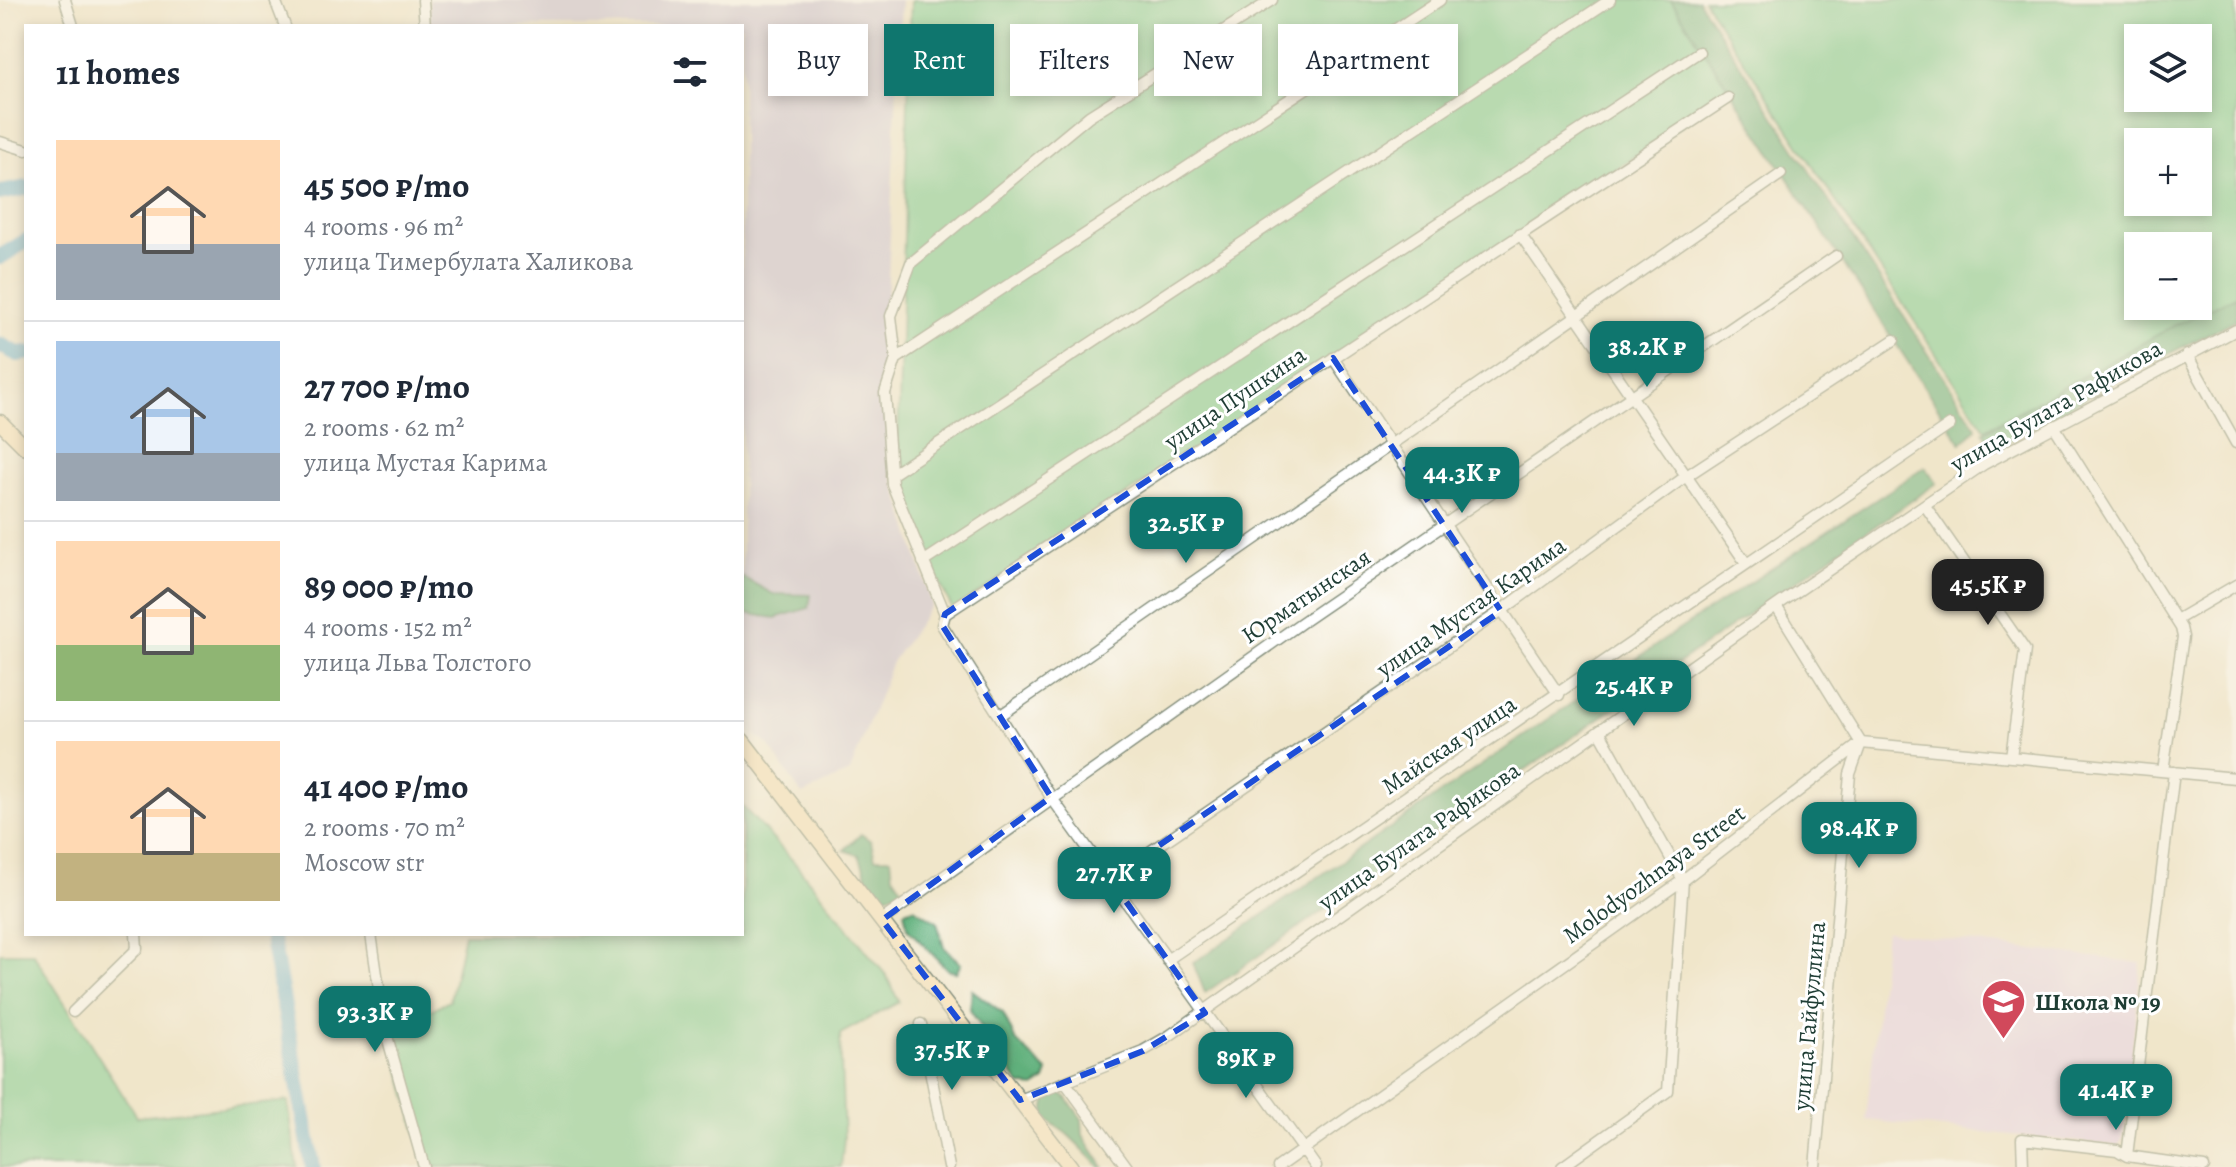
<!DOCTYPE html>
<html lang="en">
<head>
<meta charset="utf-8">
<style>
  :root { --surface:#fff; --page:#f6f6f7; --text:#1f2937; --muted:#747a83; --line:#e0e1e3; --accent:#0f766e }
  body { margin:0; font-family:Alegreya,serif; background:var(--page); color:var(--text); height:100vh; display:flex; flex-direction:column; font-size:30px; white-space:nowrap }
  * { box-sizing:border-box; margin:0 }
  p { font-size:26px; color:var(--muted) }
  .icon { flex:none; width:44px; height:44px; fill:none; stroke:currentColor; stroke-width:2; stroke-linecap:round; stroke-linejoin:round }
  .map { position:relative; flex:1; overflow:hidden }
  .side { position:absolute; left:24px; top:24px; width:720px; height:912px; display:flex; flex-direction:column; background:var(--surface); border-radius:0px; box-shadow:0 4px 12px #0003 }
  .side>* { flex:none }
  .hud { position:absolute; left:768px; top:24px; width:760px; height:72px; display:flex; gap:16px }
  .buttons { position:absolute; left:2124px; top:24px; display:grid; gap:16px }
  .buttons a { display:grid; place-items:center; width:88px; height:88px; border-radius:0px; background:var(--surface); box-shadow:0 4px 12px #0003; font-size:40px }
  .price { position:absolute; translate:-50% -68px; padding:0 18px; border-radius:16px; background:var(--accent); color:#fff; font-size:26px; line-height:52px; filter:drop-shadow(0 2px 4px #0008) }
  .price::after { content:''; position:absolute; left:50%; top:48px; width:24px; height:18px; margin-left:-12px; background:inherit; clip-path:polygon(0 0,100% 0,50% 100%) }
  .price.selected { background:#222; color:#fff }
  ul { padding:0; list-style:none }
  li { display:flex; align-items:center; gap:24px; height:200px; padding:0 32px }
  li+li { border-top:2px solid var(--line) }
  li span { display:grid; place-items:center; flex:none; width:224px; height:160px; border-radius:0px; color:#555 }
  li>.icon { margin-inline-start:auto }
  span .icon { width:96px; height:96px; fill:#fffc; stroke-width:1 }
  li b { font-size:34px }
  h2 { display:flex; justify-content:space-between; align-items:center; height:96px; padding:0 32px; font-size:34px }
  .chip { padding:0 28px; border-radius:0px; background:var(--surface); box-shadow:0 4px 12px #0003; font-size:28px; line-height:72px }
  .chip.selected { background:var(--accent); color:#fff }
  .map>svg:first-child { display:block }
  .built { fill:#e6d2f0 }
  .industrial { fill:#c8bfd8 }
  .green { fill:#75cc91; stroke:#4a8462; stroke-width:2; fill-rule:evenodd }
  .forest { fill:#60b07b; stroke:#407658; stroke-width:2 }
  .lines { fill:none; stroke-linecap:round; stroke-linejoin:round }
  .river { stroke:#51a6cd; stroke-width:16 }
  .street-casing { stroke:#889280; stroke-width:13 }
  .secondary-casing { stroke:#889280; stroke-width:17 }
  .street { stroke:#fff; stroke-width:10 }
  .secondary { stroke:#fae7c3; stroke-width:14 }
  .marked { fill:none; stroke:#1d4ed8; stroke-width:6; stroke-dasharray:16 10; stroke-linejoin:round }
  .labels { text-anchor:middle; stroke-width:6; stroke-linejoin:round; paint-order:stroke }
  .street-label { font-size:24px; fill:#1f3d34; stroke:#fff }
  .poi-label { font-size:24px; font-weight:bold; fill:#1f3d34; stroke:#fff; text-anchor:start }
</style>
</head>
<body>
<div class="map">
<svg width="2236" height="1167" viewBox="0 0 2236 1167">
  <rect width="100%" height="100%" fill="#fff"/>
  <filter id="ink" filterUnits="userSpaceOnUse"><feTurbulence type="fractalNoise" baseFrequency=".0125" numOctaves="2"/><feDisplacementMap in="SourceGraphic" scale="16" xChannelSelector="R" yChannelSelector="G"/><feConvolveMatrix kernelMatrix="1 2 1 2 8 2 1 2 1" color-interpolation-filters="sRGB"/></filter>
  <filter id="wash" filterUnits="userSpaceOnUse"><feTurbulence type="fractalNoise" baseFrequency=".006" numOctaves="4" result="noise"/><feDisplacementMap in="SourceGraphic" scale="32" xChannelSelector="R" yChannelSelector="G"/><feGaussianBlur stdDeviation="1.8" result="paint"/><feColorMatrix in="noise" values="0 0 0 0 0 0 0 0 0 0 0 0 0 0 0 0 0 1.4 0 .05"/><feComposite in="paint" operator="in"/></filter>
  <g filter="url(#wash)">
    <rect width="100%" height="100%" fill="#f0e6cb"/>
    <path class="built" d="M1886,932L2141,963L2123,1139L2118,1146L1866,1120Z"/>
    <path class="industrial" d="M429,0H901L885,344L893,477L932,604L892,662L850,772L802,795L768,744L742,726V26H430Z"/>
    <path class="green" d="M911,0H1671L1731,92L953,610L919,541L897,474Z
      M1704,0H2236V296L1985,429ZM2138,38H2198V98H2138ZM2138,142H2198V202H2138ZM2138,246H2198V306H2138Z
      M742,806L794,862L886,975L899,1002L840,1034L844,1138L841,1167H426L390,1032L450,1000L464,934H742Z
      M0,953H33L137,1117L288,1101L297,1167H0Z"/>
    <path class="forest" d="M1671,0H1698L1977,428L1961,443Z
      M2236,296V320L2123,377L1993,450L1983,432L2177,324Z
      M1925,467L1937,483L1205,993L1193,963L1674,633Z
      M742,577L773,594L811,595L809,608L775,618L742,613Z
      M861,834L871,841L875,858H891L893,875L903,890L886,896L868,879L859,855L844,850Z
      M914,908L937,922L944,947L961,964L956,972L948,970L908,929L904,911Z
      M972,990L1003,1013L1015,1040L1048,1072L1045,1080L1034,1087L1020,1085L970,1010Z
      M1058,1092L1066,1097L1082,1119L1083,1135L1104,1167H1100C1089,1156 1079,1145 1068,1135C1053,1122 1038,1122 1048,1096Z"/>
    <g class="lines">
      <path class="river" d="M0,193L26,188
        M0,257L26,241
        M0,345L18,354L26,353
        M271,934L313,1167"/>
    </g>
  </g>
  <g filter="url(#ink)">
    <g class="lines">
      <defs>
        <path id="street" d="M65,0L73,26
          M275,0L285,26
          M423,0L425,26
          M0,142L26,150
          M1520,234L1746,563
          M2187,355L2236,443
          M1333,358L1559,695
          M896,359L891,316L911,263L1089,116L1272,0
          M2054,426L2181,628L2183,637L2163,771
          M891,475L1610,0
          M1926,507L2025,650L2011,757
          M923,562L1699,52
          M1776,606L1861,743L1850,774L1815,1167
          M945,614L892,484L885,393L896,359L1440,0
          M2178,619L2236,585
          M1001,715L1781,174
          M1110,879L1501,611L1685,477L1894,340
          M882,920L1301,623L1836,256
          M371,934L385,1029L424,1167
          M1167,960L1950,425
          M73,1012L137,949L136,934
          M921,1024L949,1167
          M1065,1082L1127,1167
          M1020,1100L1143,1051L1169,1036L1776,606L1984,464L2236,330
          M2127,1156L2174,772
          M1278,1167L1683,880L1861,743L2236,778
          M1316,1167L1051,797L942,625L945,614L1728,98
          M1562,1167L1668,1091L1683,880L1600,732
          M2023,1167L2022,1139L2117,1150L2127,1156L2204,1167"/>
        <path id="secondary" d="M0,422L26,448
          M742,740L1071,1167"/>
      </defs>
      <use href="#street" class="street-casing"/>
      <use href="#secondary" class="secondary-casing"/>
      <use href="#street" class="street"/>
      <use href="#secondary" class="secondary"/>
    </g>
  </g>
  <path d="M0 0H2236V1167H0ZM1333,358L1501,611L1110,879L1205,1013L1143,1051L1020,1100L882,920L1051,797L942,625L945,614Z" fill="#f0e6cb" fill-opacity=".55" fill-rule="evenodd"/>
  <path class="marked" d="M1333,358L1501,611L1110,879L1205,1013L1143,1051L1020,1100L882,920L1051,797L942,625L945,614Z"/>
  <defs>
    <symbol id="school-pin" viewBox="-11 -11 22 30"><path d="M0 17L-7.5 6A9.5 9.5 0 1 1 7.5 6Z" fill="#d1495b" stroke="#fff"/><path d="M0-5L7-2L0 1L-7-2ZM-4 1L0 2.5L4 1V4Q0 6-4 4Z" fill="#fff"/></symbol>
  </defs>
  <g fill-rule="evenodd">
    <use href="#school-pin" x="1978" y="976" width="51" height="69"/>
  </g>
  <g class="labels">
    <g class="street-label">
      <text transform="translate(1235 398) rotate(-34)" y="8">улица Пушкина</text>
      <text transform="translate(2056 406) rotate(-30)" y="8">улица Булата Рафикова</text>
      <text transform="translate(1306 596) rotate(-34)" y="8">Юрматынская</text>
      <text transform="translate(1471 607) rotate(-35)" y="8">улица Мустая Карима</text>
      <text transform="translate(1449 745) rotate(-34)" y="8">Майская улица</text>
      <text transform="translate(1419 836) rotate(-35)" y="8">улица Булата Рафикова</text>
      <text transform="translate(1654 874) rotate(-36)" y="8">Molodyozhnaya Street</text>
      <text transform="translate(1809 1016) rotate(-85)" y="8">улица Гайфуллина</text>
    </g>
    <g class="poi-label">
      <text x="2035" y="1010">Школа № 19</text>
    </g>
  </g>
</svg>
<div class="buttons">
<a><svg class="icon" aria-label="layers" viewBox="0 0 24 24"><path d="M12 4l9 5-9 5-9-5zM3 14l9 5 9-5"/></svg></a>
<a>+</a>
<a>−</a>
</div>
<b class="price" style="left:1647px;top:389px">38.2K ₽</b>
<b class="price" style="left:1462px;top:515px">44.3K ₽</b>
<b class="price" style="left:1186px;top:565px">32.5K ₽</b>
<b class="price selected" style="left:1988px;top:627px">45.5K ₽</b>
<b class="price" style="left:1634px;top:728px">25.4K ₽</b>
<b class="price" style="left:1859px;top:870px">98.4K ₽</b>
<b class="price" style="left:1114px;top:915px">27.7K ₽</b>
<b class="price" style="left:375px;top:1054px">93.3K ₽</b>
<b class="price" style="left:952px;top:1092px">37.5K ₽</b>
<b class="price" style="left:1246px;top:1100px">89K ₽</b>
<b class="price" style="left:2116px;top:1132px">41.4K ₽</b>
<div class="hud">
<a class="chip">Buy</a>
<a class="chip selected">Rent</a>
<a class="chip">Filters</a>
<a class="chip">New</a>
<a class="chip">Apartment</a>
</div>
<section class="side">
<h2>11 homes<svg class="icon" aria-label="filters" viewBox="0 0 24 24"><path d="M4 7h16M4 17h16"/><circle cx="9" cy="7" r="2"/><circle cx="15" cy="17" r="2"/></svg></h2>
<ul>
<li><span style="background:linear-gradient(#ffd9b3 65%,#9aa5b1 0)"><svg class="icon" aria-label="home" viewBox="0 0 24 24"><path d="M3 11l9-7 9 7M6 9v11h12V9"/></svg></span><div><b>45 500 ₽/mo</b><p>4 rooms · 96 m²</p><p>улица Тимербулата Халикова</p></div></li>
<li><span style="background:linear-gradient(#a9c7e8 70%,#9aa5b1 0)"><svg class="icon" aria-label="home" viewBox="0 0 24 24"><path d="M3 11l9-7 9 7M6 9v11h12V9"/></svg></span><div><b>27 700 ₽/mo</b><p>2 rooms · 62 m²</p><p>улица Мустая Карима</p></div></li>
<li><span style="background:linear-gradient(#ffd9b3 65%,#8fb573 0)"><svg class="icon" aria-label="home" viewBox="0 0 24 24"><path d="M3 11l9-7 9 7M6 9v11h12V9"/></svg></span><div><b>89 000 ₽/mo</b><p>4 rooms · 152 m²</p><p>улица Льва Толстого</p></div></li>
<li><span style="background:linear-gradient(#ffd9b3 70%,#c2b280 0)"><svg class="icon" aria-label="home" viewBox="0 0 24 24"><path d="M3 11l9-7 9 7M6 9v11h12V9"/></svg></span><div><b>41 400 ₽/mo</b><p>2 rooms · 70 m²</p><p>Moscow str</p></div></li>
</ul>
</section>
</div>
</body>
</html>
